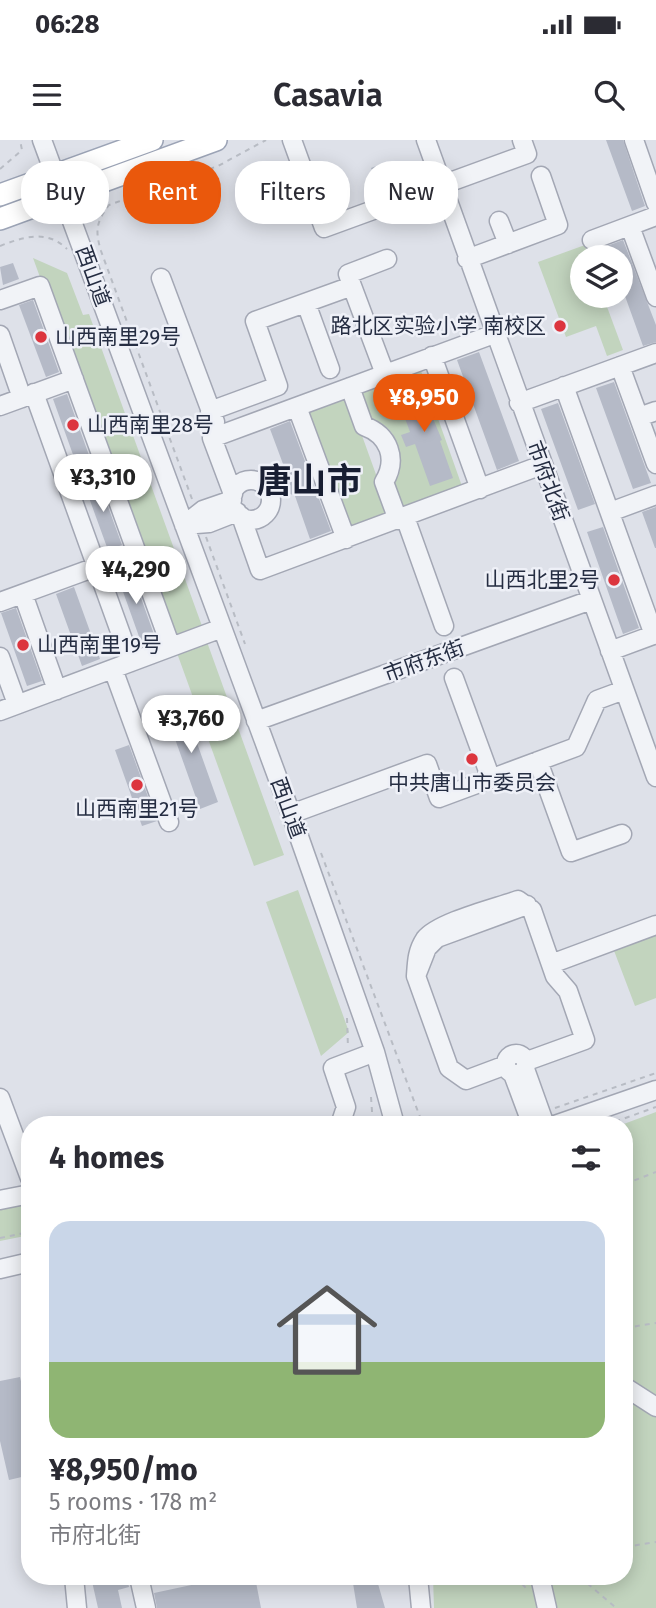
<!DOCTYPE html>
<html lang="en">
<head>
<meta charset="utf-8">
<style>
  :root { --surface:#fff; --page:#f7f7f7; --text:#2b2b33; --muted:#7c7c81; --accent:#ea580c }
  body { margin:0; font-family:"Fira Sans","Noto Sans SC",sans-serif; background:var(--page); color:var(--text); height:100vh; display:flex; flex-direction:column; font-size:26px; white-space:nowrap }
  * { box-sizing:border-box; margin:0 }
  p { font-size:23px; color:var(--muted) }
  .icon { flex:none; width:38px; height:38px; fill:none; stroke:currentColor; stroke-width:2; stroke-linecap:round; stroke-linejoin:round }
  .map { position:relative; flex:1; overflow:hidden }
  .drawer { position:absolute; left:21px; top:976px; width:612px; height:469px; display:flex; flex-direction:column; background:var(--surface); border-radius:28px; box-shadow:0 4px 18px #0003 }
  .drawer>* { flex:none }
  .top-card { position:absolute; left:21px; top:21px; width:614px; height:63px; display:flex; gap:14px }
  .buttons { position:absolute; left:570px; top:105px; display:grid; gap:14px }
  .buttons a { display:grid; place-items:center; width:63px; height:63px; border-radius:50%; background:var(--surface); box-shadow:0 4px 18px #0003; font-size:35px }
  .price { position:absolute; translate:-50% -60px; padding:0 16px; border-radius:24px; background:#fff; color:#222; font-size:23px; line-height:46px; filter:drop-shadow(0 2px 4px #0008) }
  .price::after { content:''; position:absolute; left:50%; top:42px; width:21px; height:16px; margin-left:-10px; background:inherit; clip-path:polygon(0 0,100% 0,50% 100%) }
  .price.current { background:var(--accent); color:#fff }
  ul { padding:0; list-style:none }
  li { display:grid; align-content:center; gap:14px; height:371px; padding:0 28px }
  li span { display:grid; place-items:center; height:217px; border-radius:21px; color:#555 }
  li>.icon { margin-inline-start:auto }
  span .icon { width:126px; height:126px; fill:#fffc; stroke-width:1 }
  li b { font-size:30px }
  h2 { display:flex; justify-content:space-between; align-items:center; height:84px; padding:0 28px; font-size:30px }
  .pill { padding:0 24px; border-radius:28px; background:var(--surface); box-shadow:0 4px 18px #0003; font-size:24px; line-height:63px }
  .pill.current { background:var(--accent); color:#fff }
  .status { display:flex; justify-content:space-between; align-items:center; height:49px; padding:0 35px; background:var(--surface); direction:ltr }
  .status svg { height:19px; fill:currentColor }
  header { display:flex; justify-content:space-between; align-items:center; height:91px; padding:0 28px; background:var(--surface); font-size:32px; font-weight:600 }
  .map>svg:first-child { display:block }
  .green { fill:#c2d4be }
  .building { fill:#b5bac7 }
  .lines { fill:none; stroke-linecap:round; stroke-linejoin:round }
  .minor-casing { stroke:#a3a7b4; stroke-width:21 }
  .major-casing { stroke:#9ca4b6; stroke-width:24 }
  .path { stroke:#b8bcc4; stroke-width:2; stroke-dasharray:5 5; stroke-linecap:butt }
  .minor { stroke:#f1f3f7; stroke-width:18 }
  .major { stroke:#fff; stroke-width:21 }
  .poi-dot { fill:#dc353e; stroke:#eef0f7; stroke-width:2.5 }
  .labels { text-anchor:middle; stroke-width:5; stroke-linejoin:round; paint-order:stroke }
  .street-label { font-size:21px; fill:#252d42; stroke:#eef0f7 }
  .poi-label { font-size:21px; fill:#252d42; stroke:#eef0f7; text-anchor:start }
  .town-label { font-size:35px; font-weight:bold; fill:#181e32; stroke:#eef0f7 }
</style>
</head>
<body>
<div class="status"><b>06:28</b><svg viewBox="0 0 49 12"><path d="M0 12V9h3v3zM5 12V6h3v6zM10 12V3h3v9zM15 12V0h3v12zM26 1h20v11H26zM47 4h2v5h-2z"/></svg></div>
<header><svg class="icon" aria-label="menu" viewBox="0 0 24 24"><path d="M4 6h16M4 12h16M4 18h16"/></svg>Casavia<svg class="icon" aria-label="search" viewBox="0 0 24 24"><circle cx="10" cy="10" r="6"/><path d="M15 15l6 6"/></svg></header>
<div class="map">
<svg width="656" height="1468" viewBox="0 0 656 1468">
  <rect width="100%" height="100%" fill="#dee1e9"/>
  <path class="green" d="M585,105L589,117H583V156H603L623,210L607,216L596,186L566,197L538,122Z
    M33,118L67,133L83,175L89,174L202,486L171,497Z
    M420,228L463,349L399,372L389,343L398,337C406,313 394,280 367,280L356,252Z
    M347,254L391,376L350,390L307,269Z
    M207,502L284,715L254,726L177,513Z
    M298,750L349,892L321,916L266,762Z
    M656,791V858L635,866L613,808Z
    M656,972V1468H434L433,1437H625V985H621Z
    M30,1060V1095L0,1101V1065Z"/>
  <path class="building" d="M606,0H623L645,66L632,71Z
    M387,22L391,31L398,29L404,45L388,51L384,42L377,44L371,28Z
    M623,100L656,185V202L643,206L621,145V117H611L607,106Z
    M13,123L19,139L3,145L0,127Z
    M33,160L59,232L46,237L19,165Z
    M479,212L519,321L497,330L457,220Z
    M614,242L651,343L633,349L596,248Z
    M418,243L442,300L440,301L453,338L430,346L415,304L406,307L401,295L410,292L395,251Z
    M67,254L90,318L76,323L53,259Z
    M558,263L595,364L578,370L541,269Z
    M290,281L331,391L310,399L295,356L288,353L283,339L286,332L270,289Z
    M98,339L122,405L108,410L84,344Z
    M656,367V408H655L642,372Z
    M603,387L639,488L623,494L587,392Z
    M130,427L156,500L142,505L116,432Z
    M74,447L100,519L82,526L56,454Z
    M16,468L42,541L27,546L1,473Z
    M182,561L218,662L200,669L164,568Z
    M129,605L157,681L142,686L115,610Z
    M20,1237L30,1281V1335L9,1340L0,1301V1241Z
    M91,1437H127L129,1447L118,1450L122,1468H98Z
    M209,1437H255L261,1468H157L154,1453L210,1441Z
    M352,1437H376L385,1468H357Z"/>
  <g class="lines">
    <defs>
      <path id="minor" d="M42,0L291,674L375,912L395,985
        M292,0L324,88L527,14L522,0
        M426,0L656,637
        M634,0L656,63
        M499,81L508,104
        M631,89L656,157
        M592,100L656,76
        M467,119L558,85L541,36
        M161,138L215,282
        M352,146L348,134L387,119
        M0,160L40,146L171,507
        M306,163L330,229
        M0,195L22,258
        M432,216L480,349
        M620,226L656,324
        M564,246L654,495
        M350,247L364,286C389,295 398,319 384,342L398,380
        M34,253L131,522
        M519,263L656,213
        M0,266L74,239
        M297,267L346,399
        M210,271L278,246L255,181L352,146L385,234
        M639,277L656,271
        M65,339L105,325
        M231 360a20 20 0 1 1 40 0a20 20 0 1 1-40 0Z
        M233,354L212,298L494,194
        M610,372L656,355
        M241,376L260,430L542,325
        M405,377L444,486
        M184,385L209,383L237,372
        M184,385L203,370L232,360
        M23,454L57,550
        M0,462L137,412
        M610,511L656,494
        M0,517L17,564
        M113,529L169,682
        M454,538L491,639
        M0,571L222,488
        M256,581L591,460
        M538,621L571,712L622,694
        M291,674L427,624L439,658L576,607L597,560L624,550
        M527,765L437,798L427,808L416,836C417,822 417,811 425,799C438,782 496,768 518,760L532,770L555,836L568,851L585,900L527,921
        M551,824L656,785
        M416,836L449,928L466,940L506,925
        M506 924a10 10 0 1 1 20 0a10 10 0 1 1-20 0Z
        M525,929L545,985
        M513,934L532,985
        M0,958L30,1038
        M340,985L346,967L333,928L375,912
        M555,985L656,950
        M0,1060L30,1054
        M0,1129L30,1122
        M625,1247L656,1267
        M74,1437L77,1468
        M139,1437L146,1468
        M418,1437L421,1468
        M540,1437L547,1468"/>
      <path id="major" d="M0,55L152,0
        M0,79L216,0"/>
    </defs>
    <use href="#minor" class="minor-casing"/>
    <use href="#major" class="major-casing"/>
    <path class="path" d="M0,29L22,10L20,0
      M0,106C23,97 47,89 67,109
      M192,359L101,111C95,91 96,82 109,65L218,26L266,0
      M206,397L245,504
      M321,713L423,985
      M347,878L348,908
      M371,957L373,985
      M555,968L656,933
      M505,985L513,982
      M606,985L656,967
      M625,1044L656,1032
      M0,1098L30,1092
      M625,1188L656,1183
      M625,1407L656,1402
      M515,1437L526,1448
      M580,1437L616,1468"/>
    <use href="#minor" class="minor"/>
    <use href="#major" class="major"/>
  </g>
  <g class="poi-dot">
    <circle cx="560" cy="186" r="7"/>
    <circle cx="41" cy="197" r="7"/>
    <circle cx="73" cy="285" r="7"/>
    <circle cx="614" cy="440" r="7"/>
    <circle cx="23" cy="505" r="7"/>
    <circle cx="472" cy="619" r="7"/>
    <circle cx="137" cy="645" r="7"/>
  </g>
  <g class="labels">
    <g class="street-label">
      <text transform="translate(93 136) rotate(70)" y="7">西山道</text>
      <text transform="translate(548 341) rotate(70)" y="7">市府北街</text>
      <text transform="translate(424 521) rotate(-20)" y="7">市府东街</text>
      <text transform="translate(288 668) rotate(70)" y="7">西山道</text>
    </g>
    <g class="poi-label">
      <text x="546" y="193" text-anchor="end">路北区实验小学 南校区</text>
      <text x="55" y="204">山西南里29号</text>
      <text x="87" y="292">山西南里28号</text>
      <text x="600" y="447" text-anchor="end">山西北里2号</text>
      <text x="37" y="512">山西南里19号</text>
      <text x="472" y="650" text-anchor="middle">中共唐山市委员会</text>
      <text x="137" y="676" text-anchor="middle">山西南里21号</text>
    </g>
    <g class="town-label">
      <text x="309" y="353">唐山市</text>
    </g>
  </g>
</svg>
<div class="buttons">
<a><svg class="icon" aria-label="layers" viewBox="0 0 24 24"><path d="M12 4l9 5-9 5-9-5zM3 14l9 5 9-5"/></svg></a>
</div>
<b class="price current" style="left:424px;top:294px">¥8,950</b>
<b class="price" style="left:103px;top:374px">¥3,310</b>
<b class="price" style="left:136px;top:466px">¥4,290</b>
<b class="price" style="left:191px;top:615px">¥3,760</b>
<div class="top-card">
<a class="pill">Buy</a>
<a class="pill current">Rent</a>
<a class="pill">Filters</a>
<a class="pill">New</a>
</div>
<section class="drawer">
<h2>4 homes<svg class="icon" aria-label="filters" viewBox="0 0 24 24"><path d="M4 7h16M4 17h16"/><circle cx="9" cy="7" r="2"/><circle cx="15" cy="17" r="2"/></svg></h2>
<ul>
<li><span style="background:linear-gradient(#c9d6e8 65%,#8fb573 0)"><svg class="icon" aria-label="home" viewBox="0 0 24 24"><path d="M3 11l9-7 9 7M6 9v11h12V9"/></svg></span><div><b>¥8,950/mo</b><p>5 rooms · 178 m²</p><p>市府北街</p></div></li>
</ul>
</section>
</div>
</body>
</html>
